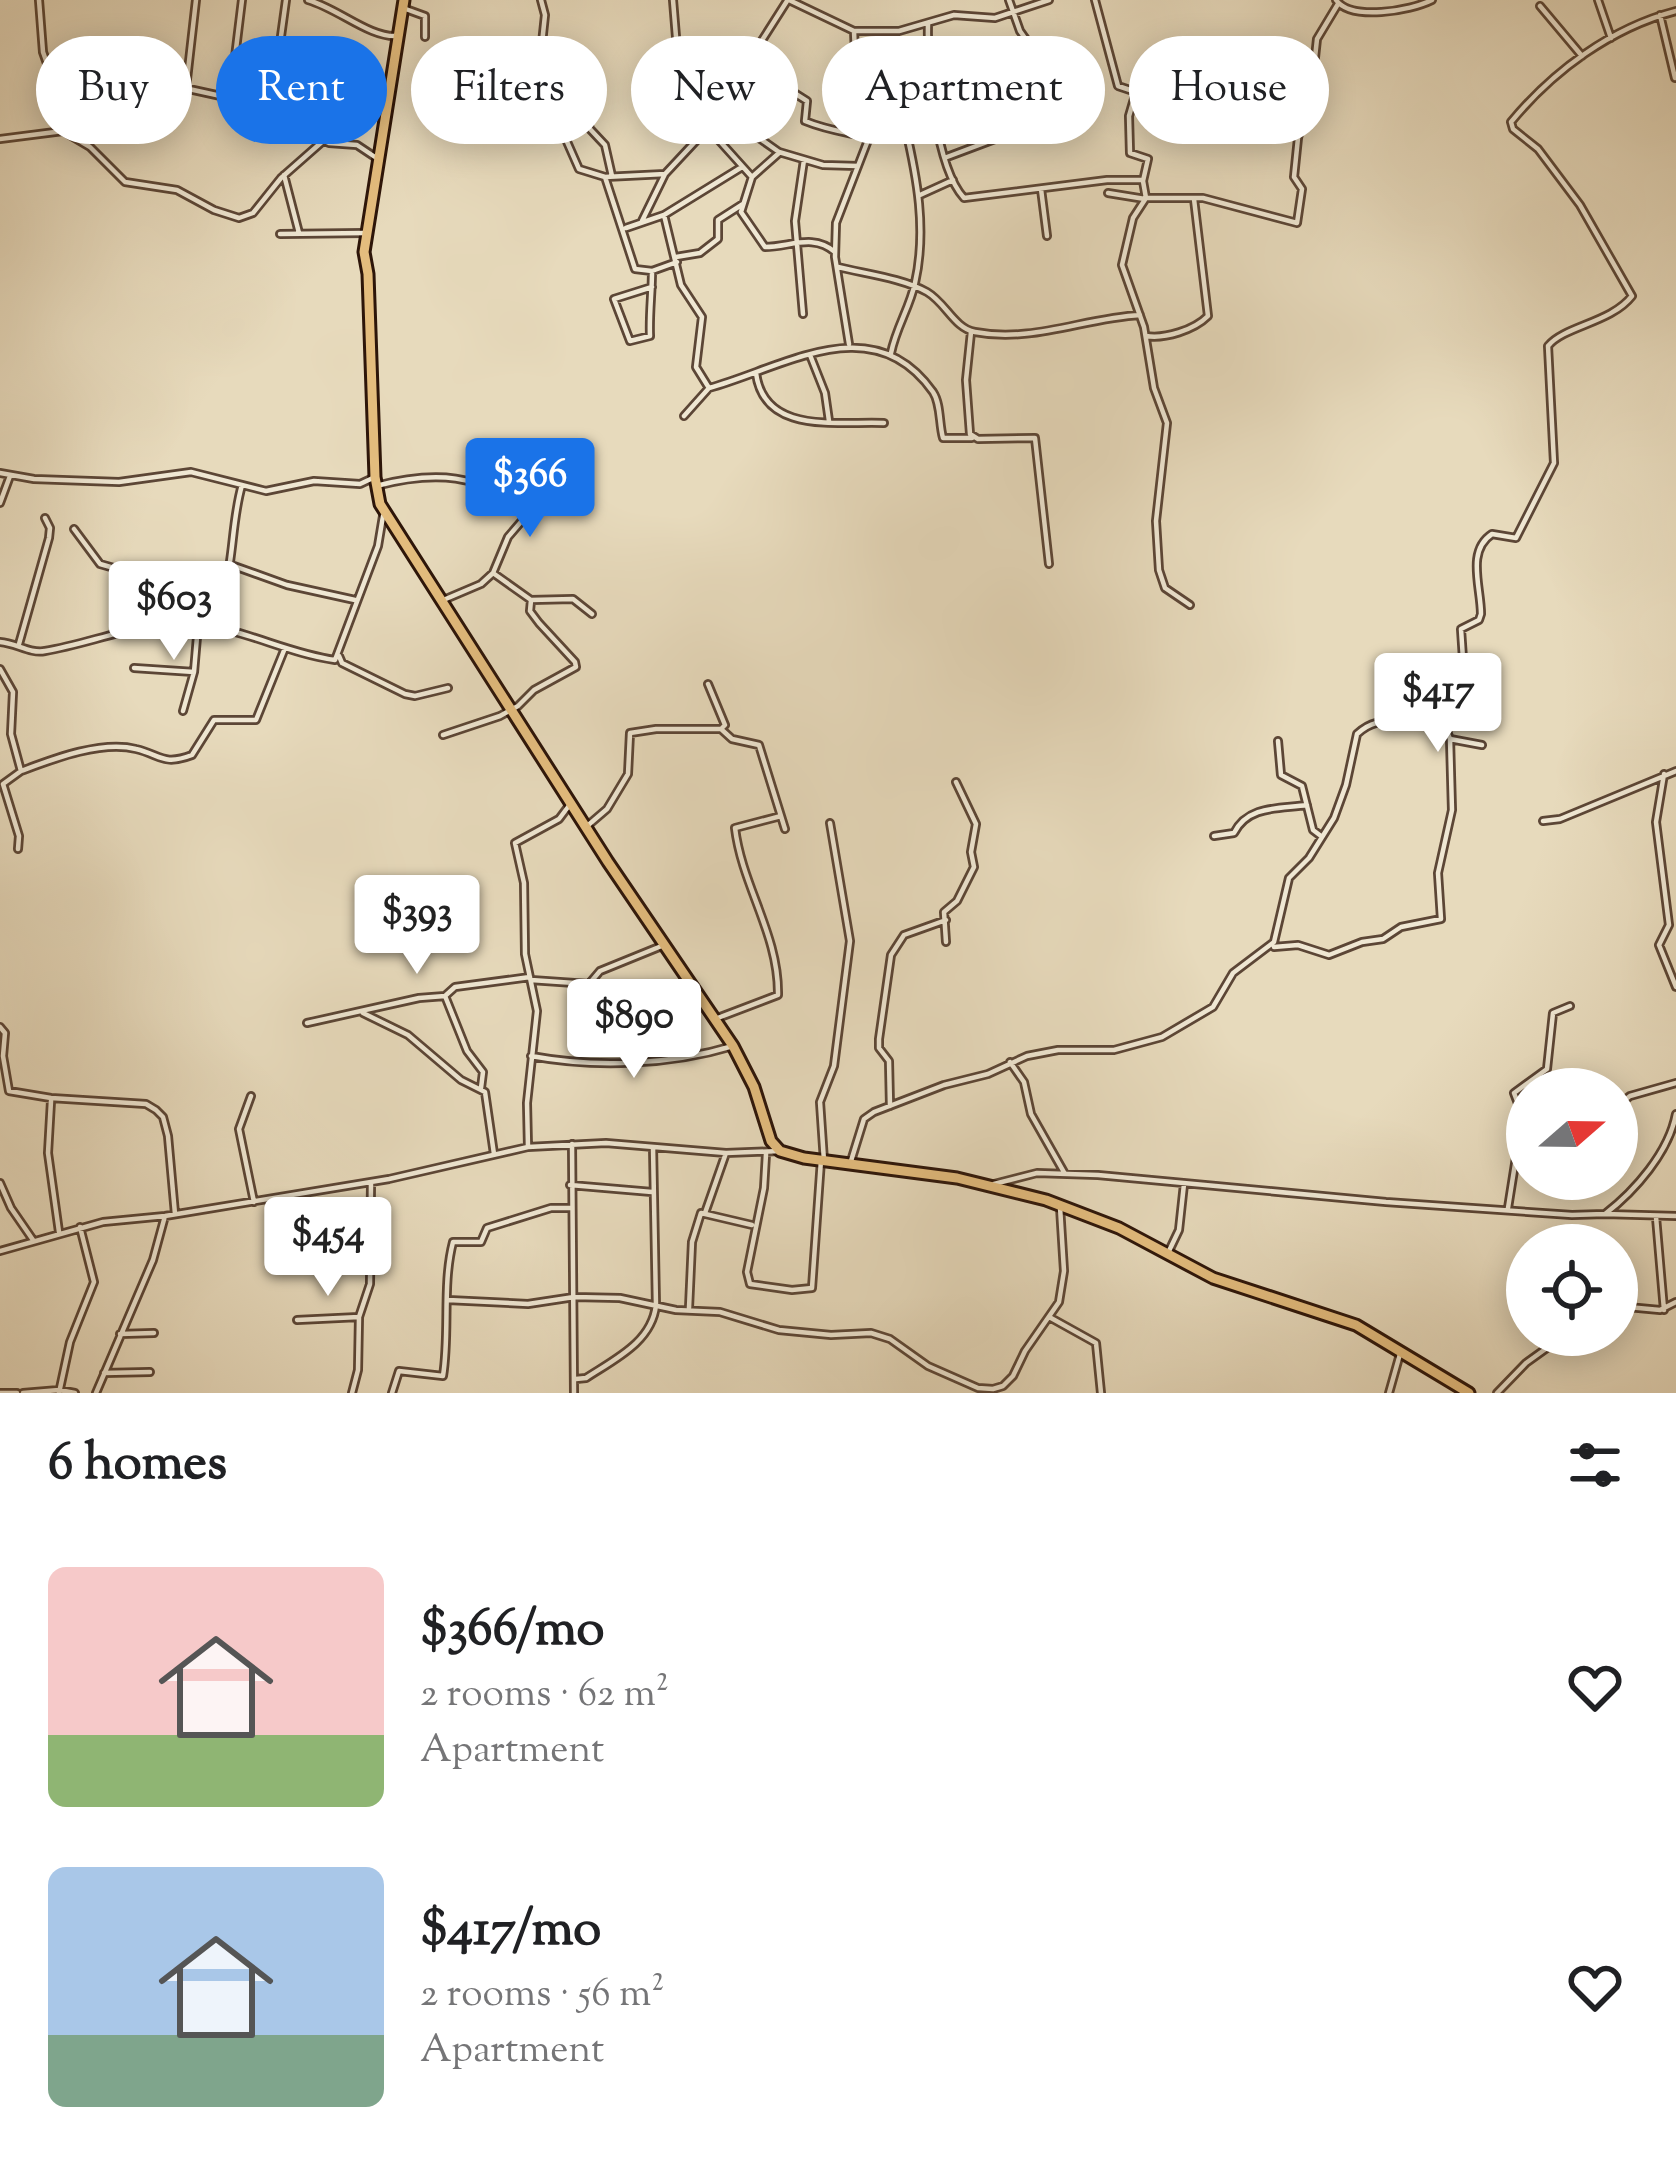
<!DOCTYPE html>
<html lang="en">
<head>
<meta charset="utf-8">
<style>
  :root { --surface:#fff; --page:#f2f2f2; --text:#202124; --muted:#757577; --accent:#1a73e8 }
  body { margin:0; font-family:"Sorts Mill Goudy",serif; background:var(--page); color:var(--text); height:100vh; display:flex; flex-direction:column; font-size:45px; white-space:nowrap }
  * { box-sizing:border-box; margin:0 }
  p { font-size:39px; color:var(--muted) }
  .icon { flex:none; width:66px; height:66px; fill:none; stroke:currentColor; stroke-width:2; stroke-linecap:round; stroke-linejoin:round }
  .map { position:relative; height:1393px; overflow:hidden }
  .side { display:flex; flex-direction:column; background:var(--surface); flex:1 }
  .side>* { flex:none }
  .hud { position:absolute; left:36px; top:36px; width:1605px; height:108px; display:flex; gap:24px }
  .needle { width:78px; rotate:70deg }
  .tools { position:absolute; left:1506px; top:1068px; display:grid; gap:24px }
  .tools a { display:grid; place-items:center; width:132px; height:132px; border-radius:50%; background:var(--surface); box-shadow:0 6px 30px #0003; font-size:60px }
  .price { position:absolute; translate:-50% -102px; padding:0 27px; border-radius:12px; background:#fff; color:#222; font-size:39px; line-height:78px; filter:drop-shadow(0 3px 6px #0008) }
  .price::after { content:''; position:absolute; left:50%; top:72px; width:36px; height:27px; margin-left:-18px; background:inherit; clip-path:polygon(0 0,100% 0,50% 100%) }
  .price.selected { background:var(--accent); color:#fff }
  ul { padding:0; list-style:none }
  li { display:flex; align-items:center; gap:36px; height:300px; padding:0 48px }
  li span { display:grid; place-items:center; flex:none; width:336px; height:240px; border-radius:18px; color:#555 }
  li>.icon { margin-inline-start:auto }
  span .icon { width:144px; height:144px; fill:#fffc; stroke-width:1 }
  li b { font-size:51px }
  h2 { display:flex; justify-content:space-between; align-items:center; height:144px; padding:0 48px; font-size:51px }
  .pill { padding:0 42px; border-radius:54px; background:var(--surface); box-shadow:0 6px 30px #0003; font-size:42px; line-height:108px }
  .pill.selected { background:var(--accent); color:#fff }
  .map>svg:first-child { display:block }
  .lines { fill:none; stroke-linecap:round; stroke-linejoin:round }
  .minor-casing { stroke:#5c4636; stroke-width:10 }
  .primary-casing { stroke:#2d1509; stroke-width:15 }
  .minor { stroke:#efe7d3; stroke-width:4.5 }
  .primary { stroke:#e4bd7e; stroke-width:9 }
</style>
</head>
<body>
<div class="map">
<svg width="1676" height="1393" viewBox="0 0 1676 1393">
  <rect width="100%" height="100%" fill="#e7dabc"/>
  <filter id="stains"><feTurbulence type="fractalNoise" baseFrequency=".00167" numOctaves="4"/><feColorMatrix values="0 0 0 0 .2 0 0 0 0 .09 0 0 0 0 .02 0 0 0 .5 -.17"/></filter>
  <radialGradient id="worn" r=".72"><stop offset=".6" stop-color="#630" stop-opacity="0"/><stop offset="1" stop-color="#630" stop-opacity=".3"/></radialGradient>
  <g class="lines">
    <defs>
      <path id="minor" d="M39,0L43,52L50,72L118,62L166,84L230,98L329,143L357,145L378,159
        M308,0C339,9 370,38 397,36
        M541,0L545,15L540,62L561,75L584,106L590,129L605,145L612,176
        M673,0L677,49L665,82L714,114
        M789,0L854,31L856,76L879,95L882,104L836,223L835,257L849,344
        M1095,0L1118,86L1136,92L1129,116L1130,153L1148,159L1143,181L1146,198L1133,218L1122,265L1144,327L1154,388L1167,423L1156,521L1159,570L1165,588L1190,605
        M1336,0C1351,21 1410,11 1432,0
        M1598,0L1611,38
        M787,1L707,127L752,177L741,212L765,247C790,247 813,233 835,252
        M1540,6L1582,56
        M403,8L425,16V37
        M1660,15L1675,78
        M928,24C927,66 935,166 964,198L1107,180H1142
        M854,31H899L954,15L995,18L1049,0
        M540,62L537,100L557,119L579,169L605,177L665,174
        M747,63L807,101L805,121C822,128 877,142 894,136C903,132 915,115 934,107
        M186,88L196,0
        M230,98L242,0
        M718,109L779,152L823,165L858,166
        M270,116L286,0
        M0,139L63,131L90,147L125,182L177,190L214,210L239,218L253,213L281,178L323,141
        M947,157L1027,127L1033,83L1054,78L1059,71L1057,65L1042,62L1020,31L1009,0
        M284,175L299,233
        M605,177L635,269L652,271L677,262
        M752,177L779,153
        M1041,189L1047,236
        M1108,193L1145,199
        M920,195L953,180
        M1146,198H1203L1297,223L1302,189L1294,177L1298,138L1313,76L1317,39L1338,4
        M664,215L681,285L702,317L696,367L709,388L684,416
        M642,221L665,174L707,129
        M626,228L664,215L742,167
        M280,234L365,233
        M676,257L700,253L718,239V220L743,204
        M838,267C866,274 902,278 927,292C946,303 954,328 975,332C1032,343 1084,318 1140,315
        M652,271C652,293 649,314 650,336L630,341L614,299L652,287
        M803,314L795,221L804,160
        M971,332L966,380L970,434L978,439L1035,438L1049,564
        M1146,336C1165,339 1194,330 1208,316L1194,199
        M891,353C896,328 910,307 915,283C927,230 917,177 905,126
        M810,355L825,393L829,421
        M756,373C764,435 837,421 884,423
        M709,388C785,367 873,307 933,392C941,404 939,424 943,438H972
        M0,473L34,479L119,482L191,472L266,491L314,481L360,484L375,477
        M376,486C433,471 481,473 528,511
        M0,503L10,476
        M74,529L100,564L121,570L152,629
        M234,566L287,585L355,600
        M493,573L508,537L544,495
        M441,601L481,584L493,573L531,600L573,599L592,614
        M208,626C237,584 228,533 242,485
        M0,642C16,643 30,654 45,651C93,643 140,621 191,624C241,627 285,653 335,660L378,546L383,516
        M19,644L49,538L50,528L45,518
        M339,656L342,663L405,694L415,696L448,688
        M134,668L194,672
        M0,669L13,692L11,734L21,771L3,784L19,836L18,849
        M708,684L725,725L721,729
        M183,711L194,672L198,625
        M1439,711L1450,739L1482,745
        M443,735L500,716L518,706L534,690L576,667L575,662L539,623L530,611L531,600
        M1278,741L1281,775L1302,786L1313,830L1321,836
        M21,771C53,759 102,740 136,749C161,755 163,766 192,755L214,720H256L285,648
        M1664,774L1656,822L1669,925L1659,945L1676,987
        M1543,821L1560,819L1676,771
        M586,827L607,809L628,774L630,733L656,729H721L732,739L759,745L785,829
        M1214,836L1234,833C1248,805 1280,809 1307,805
        M946,942L944,912L957,901L974,867L971,852L976,824L956,782
        M1274,947L1298,945L1329,955L1362,942L1383,939L1401,927L1441,919L1438,873L1452,810L1450,739
        M531,980L589,984L600,971L664,945
        M445,996L467,1051L483,1072L481,1088
        M363,1013L408,1035L461,1080L485,1092L494,1154
        M715,1019L778,995C779,935 742,886 735,828L781,816
        M307,1023L419,998L445,996L455,987L530,977
        M0,1027L5,1033L3,1056L9,1091L51,1098L146,1104L156,1110L163,1117L168,1136L175,1214
        M531,1056C596,1068 670,1065 733,1046
        M1010,1062L1024,1082L1031,1114L1065,1174
        M251,1096L239,1129L254,1202
        M51,1101L48,1153L59,1232
        M890,1106L889,1061L879,1048V1039L891,955L904,935L946,920
        M1617,1106L1630,1096L1676,1083
        M1525,1122L1514,1093L1547,1069L1553,1013L1570,1006
        M572,1144L574,1393
        M528,1147L527,1103L537,1011L525,954L524,883L515,843L559,819L571,803
        M766,1154L764,1188L747,1272L750,1284L792,1290L812,1288L821,1160
        M824,1161L820,1102L834,1066L850,941L830,823
        M851,1161L864,1119L874,1112L944,1085L988,1074L1027,1056L1058,1050H1114L1162,1037L1213,1007L1233,973L1274,942L1289,878L1309,858L1334,818L1346,785L1357,734C1379,714 1392,726 1415,721C1425,719 1435,712 1443,708L1463,659L1461,629L1479,620L1481,614C1481,587 1466,551 1492,534L1516,538L1554,463L1548,346C1564,326 1611,323 1632,296L1580,205L1538,149L1513,129L1511,122C1553,71 1611,28 1676,11
        M0,1183L11,1208L33,1240
        M994,1184L1037,1173L1098,1175L1386,1202L1572,1215L1605,1214C1635,1191 1669,1152 1676,1114
        M570,1185L652,1192
        M1508,1208L1521,1126L1527,1122
        M705,1213L726,1153
        M1605,1214L1676,1216
        M1656,1217L1664,1310
        M0,1251L103,1222L165,1216L389,1179L528,1147L606,1143L726,1153L780,1151
        M1168,1253L1179,1230L1184,1184
        M448,1300L528,1304L574,1297L620,1298L676,1310L720,1312L779,1330L831,1335L871,1333L890,1339L928,1366L978,1388L993,1389L1003,1386L1013,1376L1025,1351L1059,1302L1064,1271L1060,1207
        M1617,1306L1660,1310L1676,1302
        M689,1308L692,1242L701,1213L752,1225
        M1051,1318L1096,1343L1101,1393
        M297,1320L359,1317
        M120,1334L154,1333
        M104,1373L150,1372
        M576,1379L586,1378C615,1359 652,1342 656,1305L653,1147
        M0,1393H17
        M23,1393L59,1390L75,1393
        M59,1393L70,1342L94,1282L80,1227
        M96,1393L153,1260L165,1216
        M352,1393L358,1370L359,1317L370,1284L371,1182
        M392,1393L399,1371L443,1376C450,1332 442,1285 453,1242H481L487,1228L551,1208H571
        M1389,1393L1400,1354
        M1497,1393L1526,1363L1565,1335"/>
      <path id="primary" d="M404,0L364,252L368,274L375,477L380,504L608,862L733,1046L754,1087L771,1141L780,1151L804,1158L957,1178L1046,1200L1119,1228L1213,1278L1356,1325L1469,1393"/>
    </defs>
    <use href="#minor" class="minor-casing"/>
    <use href="#primary" class="primary-casing"/>
    <use href="#minor" class="minor"/>
    <use href="#primary" class="primary"/>
  </g>
  <rect width="100%" height="100%" filter="url(#stains)"/>
  <rect width="100%" height="100%" fill="url(#worn)"/>
</svg>
<div class="tools">
<a><svg class="needle" viewBox="-14 -14 28 28"><path d="M0-13l5 13h-10z" fill="#e53935"/><path d="M0 13l5-13h-10z" fill="#757577"/></svg></a>
<a><svg class="icon" aria-label="locate" viewBox="0 0 24 24"><circle cx="12" cy="12" r="6"/><path d="M12 2v4M12 18v4M2 12h4M18 12h4"/></svg></a>
</div>
<b class="price selected" style="left:530px;top:540px">$366</b>
<b class="price" style="left:174px;top:663px">$603</b>
<b class="price" style="left:1438px;top:755px">$417</b>
<b class="price" style="left:417px;top:977px">$393</b>
<b class="price" style="left:634px;top:1081px">$890</b>
<b class="price" style="left:328px;top:1299px">$454</b>
<div class="hud">
<a class="pill">Buy</a>
<a class="pill selected">Rent</a>
<a class="pill">Filters</a>
<a class="pill">New</a>
<a class="pill">Apartment</a>
<a class="pill">House</a>
</div>
</div>
<section class="side">
<h2>6 homes<svg class="icon" aria-label="filters" viewBox="0 0 24 24"><path d="M4 7h16M4 17h16"/><circle cx="9" cy="7" r="2"/><circle cx="15" cy="17" r="2"/></svg></h2>
<ul>
<li><span style="background:linear-gradient(#f6c9c9 70%,#8fb573 0)"><svg class="icon" aria-label="home" viewBox="0 0 24 24"><path d="M3 11l9-7 9 7M6 9v11h12V9"/></svg></span><div><b>$366/mo</b><p>2 rooms · 62 m²</p><p>Apartment</p></div><svg class="icon" aria-label="heart" viewBox="0 0 24 24"><path d="M12 20l-8-8c-3-5 5-10 8-4 3-6 11-1 8 4z"/></svg></li>
<li><span style="background:linear-gradient(#a9c7e8 70%,#7fa58c 0)"><svg class="icon" aria-label="home" viewBox="0 0 24 24"><path d="M3 11l9-7 9 7M6 9v11h12V9"/></svg></span><div><b>$417/mo</b><p>2 rooms · 56 m²</p><p>Apartment</p></div><svg class="icon" aria-label="heart" viewBox="0 0 24 24"><path d="M12 20l-8-8c-3-5 5-10 8-4 3-6 11-1 8 4z"/></svg></li>
</ul>
</section>
</body>
</html>
